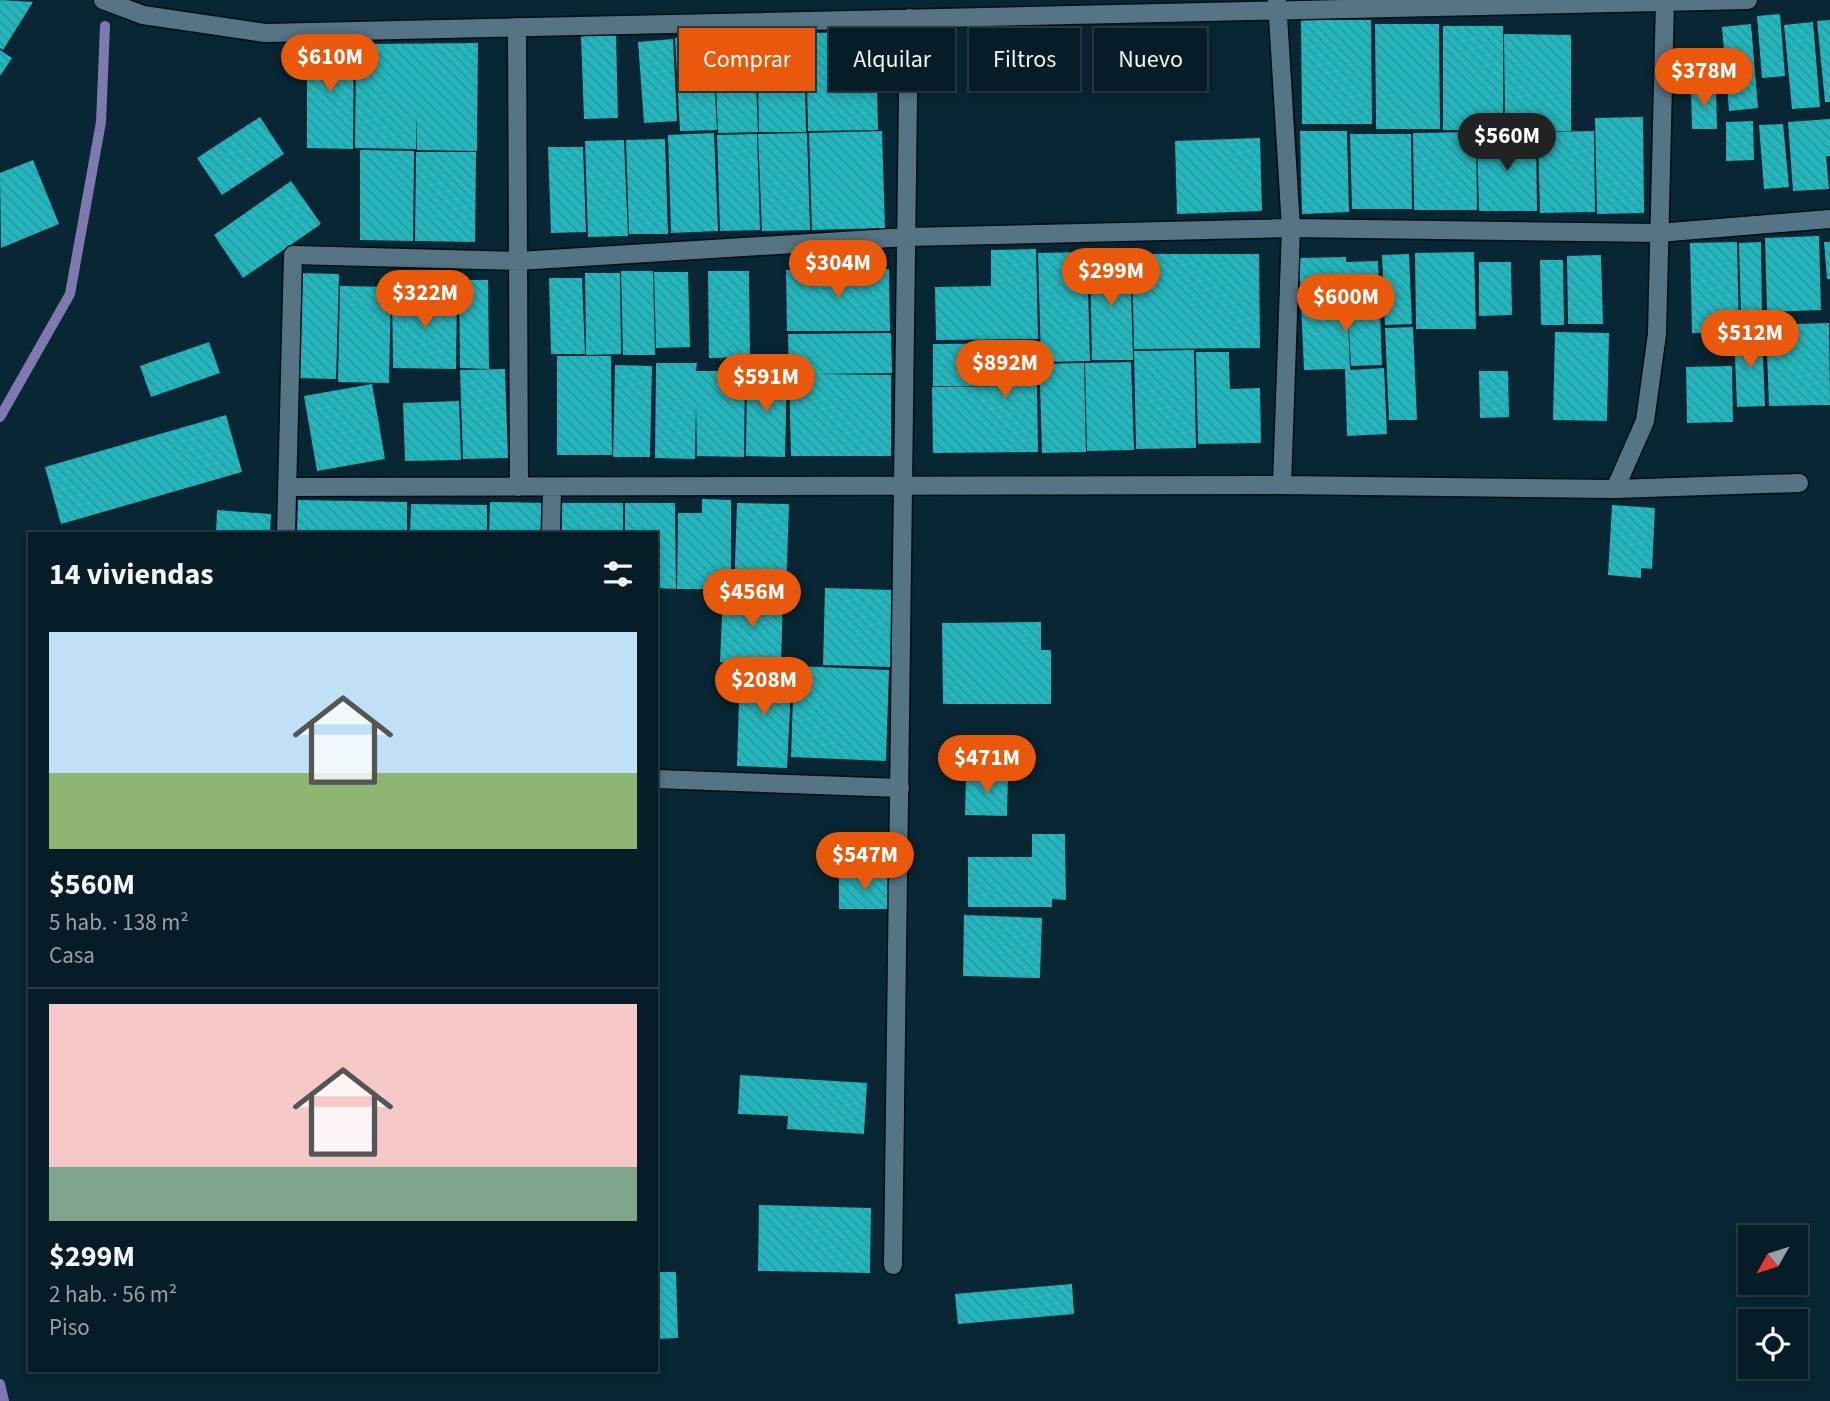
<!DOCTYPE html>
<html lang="es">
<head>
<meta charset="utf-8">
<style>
  :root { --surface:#061c26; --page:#142932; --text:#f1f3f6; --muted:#98a1a7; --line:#273a43; --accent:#ea580c }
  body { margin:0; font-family:"Source Sans 3",sans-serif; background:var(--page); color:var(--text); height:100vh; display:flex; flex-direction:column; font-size:26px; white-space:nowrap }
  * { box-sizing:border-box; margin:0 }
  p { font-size:23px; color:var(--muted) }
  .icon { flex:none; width:38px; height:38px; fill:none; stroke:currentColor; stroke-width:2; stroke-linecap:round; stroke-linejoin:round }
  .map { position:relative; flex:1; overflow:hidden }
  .panel { position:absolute; left:28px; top:532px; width:630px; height:840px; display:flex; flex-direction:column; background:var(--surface); border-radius:0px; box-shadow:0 4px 10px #0003,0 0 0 2px var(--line) }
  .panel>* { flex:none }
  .top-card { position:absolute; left:679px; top:28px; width:665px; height:63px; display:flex; gap:14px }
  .needle { width:46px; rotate:231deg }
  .fabs { position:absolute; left:1738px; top:1225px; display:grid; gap:14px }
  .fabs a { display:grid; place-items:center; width:70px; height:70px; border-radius:0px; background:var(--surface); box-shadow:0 4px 10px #0003,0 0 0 2px var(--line); font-size:35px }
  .price { position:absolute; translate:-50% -60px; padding:0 16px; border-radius:24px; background:var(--accent); color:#fff; font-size:23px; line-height:46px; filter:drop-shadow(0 2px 4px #0008) }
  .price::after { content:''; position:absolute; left:50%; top:42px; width:21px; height:16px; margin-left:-10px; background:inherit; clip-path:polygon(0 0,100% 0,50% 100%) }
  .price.selected { background:#222; color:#fff }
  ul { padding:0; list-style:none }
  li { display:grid; align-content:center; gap:14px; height:371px; padding:0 21px }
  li+li { border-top:2px solid var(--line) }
  li span { display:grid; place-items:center; height:217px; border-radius:0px; color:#555 }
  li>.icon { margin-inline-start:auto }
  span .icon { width:126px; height:126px; fill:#fffc; stroke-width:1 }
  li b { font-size:30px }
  h2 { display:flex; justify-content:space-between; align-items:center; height:84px; padding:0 21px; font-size:30px }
  .chip { padding:0 24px; border-radius:0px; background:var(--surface); box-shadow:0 4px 10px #0003,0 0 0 2px var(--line); font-size:24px; line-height:63px }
  .chip.selected { background:var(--accent); color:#fff }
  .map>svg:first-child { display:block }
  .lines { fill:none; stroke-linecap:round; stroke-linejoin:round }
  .stream { stroke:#7e79af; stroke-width:10 }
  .building { fill:url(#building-back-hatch) }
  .street-casing { stroke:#000e17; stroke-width:21 }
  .street { stroke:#567484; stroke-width:18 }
</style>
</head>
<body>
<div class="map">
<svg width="1830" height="1401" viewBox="0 0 1830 1401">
  <defs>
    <pattern id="building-back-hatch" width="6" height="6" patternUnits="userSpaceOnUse" patternTransform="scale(1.75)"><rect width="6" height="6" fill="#24b6bd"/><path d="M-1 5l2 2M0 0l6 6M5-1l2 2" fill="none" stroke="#2a999f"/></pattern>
  </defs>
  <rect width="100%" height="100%" fill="#082633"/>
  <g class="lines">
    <path class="stream" d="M0,417L70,294L101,122L105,26
      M0,1384L4,1401"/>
  </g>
  <path class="building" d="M0,0L33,2L3,50L0,48Z
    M1780,14L1785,76L1762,78L1757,16Z
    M1301,20H1371L1372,124H1302Z
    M1830,20V102H1825L1817,21Z
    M1813,22L1820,107L1792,109L1784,25Z
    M1375,24H1439L1440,129H1376Z
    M1751,24L1758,108L1729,111L1722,27Z
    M1443,26H1503V130H1443Z
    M804,31L806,132H759L757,32Z
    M876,32L878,130L808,131L806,33Z
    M754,34L758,132L718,133L714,36Z
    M1504,34L1571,35V131H1505Z
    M616,35L618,118L584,119L581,36Z
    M712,36L717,130L680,131L675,38Z
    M673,39L677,121L644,123L638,42Z
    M307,40L354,41L353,149L307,148Z
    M478,43L477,151L417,150V114L416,149L355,148L356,44Z
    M0,50L12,58L0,76Z
    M1691,88H1716L1717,129H1692Z
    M260,117L284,154L222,195L197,158Z
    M1643,117L1644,213L1597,214L1595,118Z
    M1830,119V156H1826L1829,189L1793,191L1788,122Z
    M1753,121L1754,160L1726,161V122Z
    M1783,124L1789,187L1764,189L1759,125Z
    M882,131L885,228L812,230L809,133Z
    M1300,131H1347L1349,212L1302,214Z
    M1594,131L1595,212L1540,213L1538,132Z
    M1476,132L1477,210H1414L1413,133Z
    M714,133L718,231L671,233L668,135Z
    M807,133L810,230L762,231L758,134Z
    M757,134L760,230L720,231L717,135Z
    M1350,134H1411L1412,209H1352Z
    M1477,136H1536L1537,211H1479Z
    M1260,138L1262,211L1177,214L1175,141Z
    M665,139L668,234H629L626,140Z
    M624,140L628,236L588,237L585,141Z
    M548,147H583L586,232L551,233Z
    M360,150L414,151L413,241L360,240Z
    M416,152H476L475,242L415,241Z
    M33,160L59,224L1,248L0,173Z
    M291,181L321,224L243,278L214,235Z
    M1819,236L1821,310L1767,312L1765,238Z
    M1737,242L1739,333H1692L1690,243Z
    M1761,242L1762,318H1741L1739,243Z
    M1824,242H1830V279H1827Z
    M1036,249L1038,339L936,340L935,287L991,286V250Z
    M1087,252L1090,361L1041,362L1038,253Z
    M1474,252L1476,329H1416L1415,253Z
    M1132,254H1259L1260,348L1134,349Z
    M1409,254L1412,324L1385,325L1382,255Z
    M1130,255L1133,360H1092L1090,256Z
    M1601,255L1603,324H1568L1567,256Z
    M1346,257V262L1378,261L1382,365L1351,366L1347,298L1350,370L1384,368L1387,434L1347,436L1345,369L1304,370L1299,258Z
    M1540,260H1563L1564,325H1541Z
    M1479,262H1511L1512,315L1479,316Z
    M889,269L890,331H787L786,270Z
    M621,271H653L655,355H623Z
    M708,271H749L750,357L709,358Z
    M654,272H688L690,347L656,348Z
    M299,273L339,274L336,379L296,378Z
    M585,273H620L621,354L586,355Z
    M549,278H582L585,354H551Z
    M459,280H488L489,369L460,368Z
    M340,286L391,287L389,383L338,382Z
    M392,292L457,293L456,369L393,368Z
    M1829,323L1830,405L1769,406L1766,325Z
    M1413,327L1417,420H1389L1385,328Z
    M1555,332L1609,333L1607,421L1553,420Z
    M891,333L892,373L816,374L891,375V456H791L788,334Z
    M1762,333L1765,406L1737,407L1734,334Z
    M209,342L220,373L151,397L140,366Z
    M1039,343V364L1084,363L1086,452L1042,453L1040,385H1037L1038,452L933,453L932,387L1022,386H933V344Z
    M1194,350L1196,448L1136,449L1134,351Z
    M1196,352H1229L1230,389L1260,388L1261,443L1198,444Z
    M557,356H611L612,455H557Z
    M1131,362L1134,450L1087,451L1085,363Z
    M656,363H697L696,371H745L744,457L697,456L696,404L695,459L655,458Z
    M615,365L652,366L650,457H613Z
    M1732,366L1733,422L1687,423L1686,367Z
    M505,369L508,458L463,459L460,370Z
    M747,371L787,372L785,457L746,456Z
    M1479,371H1508L1509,417L1480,418Z
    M372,384L385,459L317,471L304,396Z
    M459,401L461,460L405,461L403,403Z
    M226,415L242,472L61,524L45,467Z
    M702,499L731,500V589H677L678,513H702Z
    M298,500L407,502V534H297Z
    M490,502L550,503L549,534H489Z
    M561,503H623V534H561Z
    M625,503H675L676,589L656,588V534H625Z
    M737,503L789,504L786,593L734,592Z
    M411,504L487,505V534H410Z
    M1612,505L1655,508L1652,569L1641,568V578L1608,575Z
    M217,510L271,514L270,534H216Z
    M825,588L893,590L891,667L823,665Z
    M723,592L783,595L781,666L720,662Z
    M1041,622V650H1051V704H943L942,623Z
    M794,666L889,670L886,761L791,757Z
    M740,667L792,669L787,768L737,766Z
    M966,774L1008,775L1007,816L965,815Z
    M1032,834H1065L1066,900L1052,899V907H968V857H1032Z
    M839,874H891L892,909H839Z
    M964,915L1042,918L1040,978L963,976Z
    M740,1075L867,1083L864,1134L787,1129L788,1116L738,1114Z
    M759,1205L871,1208L870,1273L758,1271Z
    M656,1272H676L678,1338L656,1339Z
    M1072,1284L1074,1314L958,1324L955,1294Z"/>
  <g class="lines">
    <defs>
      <path id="street" d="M103,0L143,15L265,33L1748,0
        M1277,0L1291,228L1282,485
        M517,27L519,487
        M287,487L1282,485L1615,489L1799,483
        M1615,489L1645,421L1657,334L1665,0
        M286,534L293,255L518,261L907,237L1291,228L1658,233L1830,219
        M551,534L552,487
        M656,779L900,788
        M893,1265L909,18"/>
    </defs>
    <use href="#street" class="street-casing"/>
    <use href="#street" class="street"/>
  </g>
</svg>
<div class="fabs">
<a><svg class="needle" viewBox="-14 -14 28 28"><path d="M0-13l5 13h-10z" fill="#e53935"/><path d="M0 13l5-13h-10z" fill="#98a1a7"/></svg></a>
<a><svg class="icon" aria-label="locate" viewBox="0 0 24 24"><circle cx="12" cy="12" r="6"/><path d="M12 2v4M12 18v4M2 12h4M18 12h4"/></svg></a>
</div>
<b class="price" style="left:330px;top:94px">$610M</b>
<b class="price" style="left:1704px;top:108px">$378M</b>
<b class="price selected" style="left:1507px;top:173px">$560M</b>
<b class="price" style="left:838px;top:300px">$304M</b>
<b class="price" style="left:1111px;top:308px">$299M</b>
<b class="price" style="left:425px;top:330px">$322M</b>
<b class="price" style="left:1346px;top:334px">$600M</b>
<b class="price" style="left:1750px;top:370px">$512M</b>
<b class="price" style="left:1005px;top:400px">$892M</b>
<b class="price" style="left:766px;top:414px">$591M</b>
<b class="price" style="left:752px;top:629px">$456M</b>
<b class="price" style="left:764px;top:717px">$208M</b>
<b class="price" style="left:987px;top:795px">$471M</b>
<b class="price" style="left:865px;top:892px">$547M</b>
<div class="top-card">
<a class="chip selected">Comprar</a>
<a class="chip">Alquilar</a>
<a class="chip">Filtros</a>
<a class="chip">Nuevo</a>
</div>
<section class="panel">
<h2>14 viviendas<svg class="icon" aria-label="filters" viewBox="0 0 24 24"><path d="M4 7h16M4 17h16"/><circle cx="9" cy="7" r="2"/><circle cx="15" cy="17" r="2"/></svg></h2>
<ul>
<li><span style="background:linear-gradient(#bfe0f5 65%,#8fb573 0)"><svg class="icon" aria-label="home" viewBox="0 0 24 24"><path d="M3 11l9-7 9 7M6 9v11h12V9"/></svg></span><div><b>$560M</b><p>5 hab. · 138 m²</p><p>Casa</p></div></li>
<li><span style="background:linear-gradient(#f6c9c9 75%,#7fa58c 0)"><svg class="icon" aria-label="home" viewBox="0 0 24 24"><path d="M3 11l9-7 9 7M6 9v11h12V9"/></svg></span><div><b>$299M</b><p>2 hab. · 56 m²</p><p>Piso</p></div></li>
</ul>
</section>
</div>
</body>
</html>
